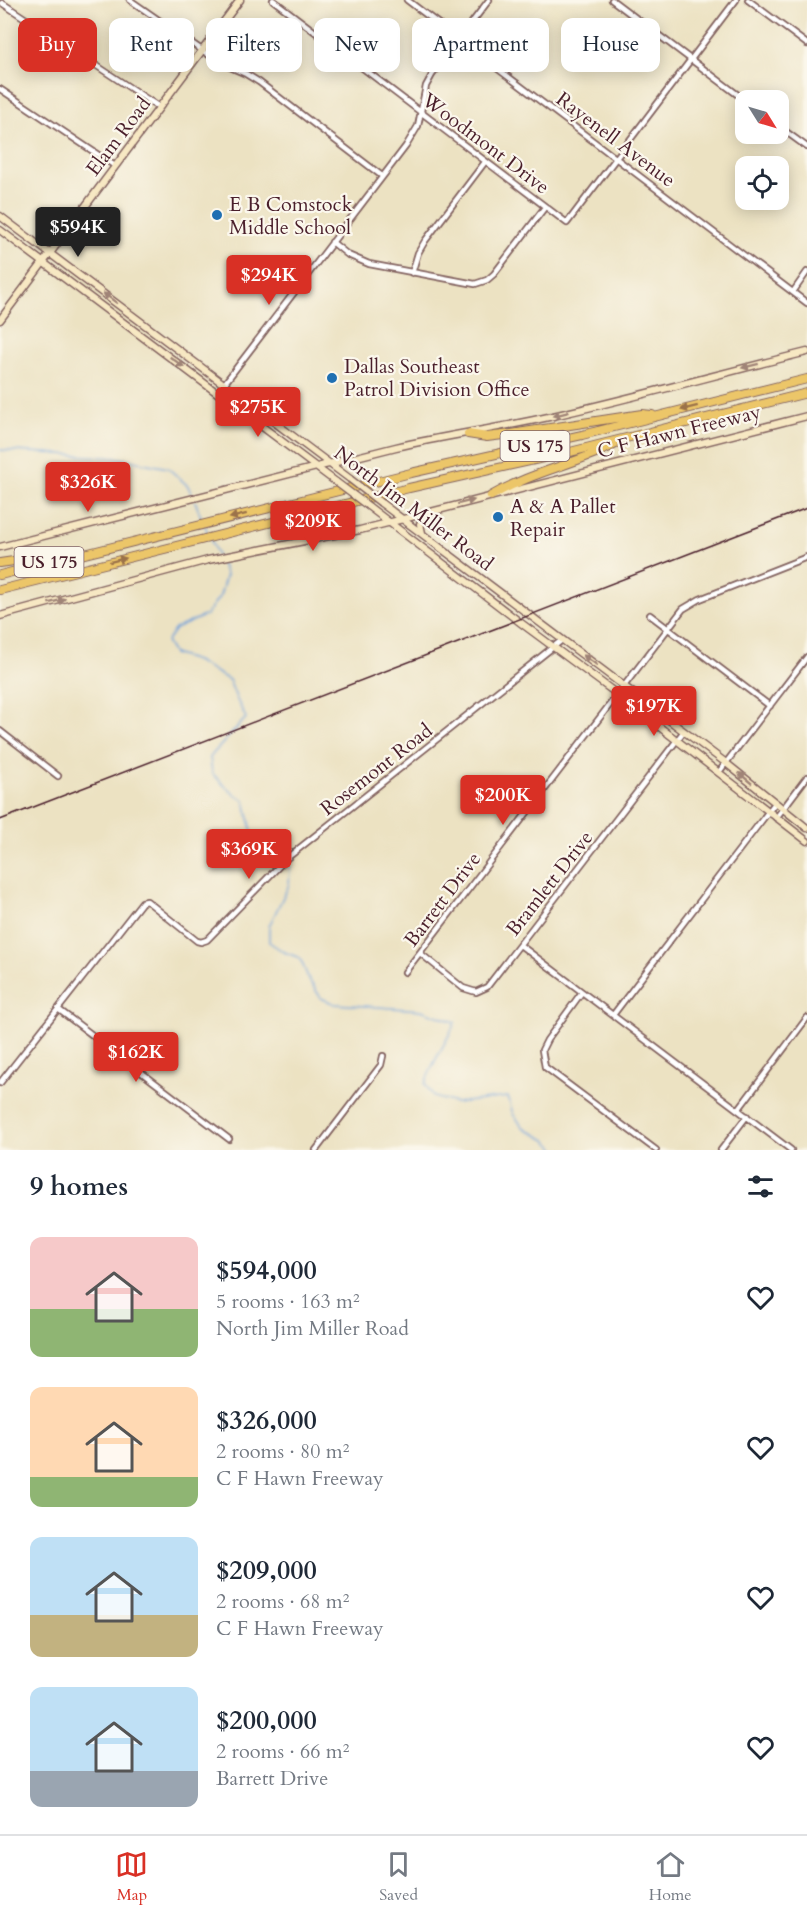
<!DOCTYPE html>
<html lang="en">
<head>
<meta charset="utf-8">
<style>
  :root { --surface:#fff; --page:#f2f2f3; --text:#1f2937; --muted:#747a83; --line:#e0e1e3; --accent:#d93025 }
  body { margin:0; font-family:Cardo,serif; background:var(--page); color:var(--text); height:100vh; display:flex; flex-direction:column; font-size:22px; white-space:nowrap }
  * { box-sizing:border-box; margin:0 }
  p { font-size:20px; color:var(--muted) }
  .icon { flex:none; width:33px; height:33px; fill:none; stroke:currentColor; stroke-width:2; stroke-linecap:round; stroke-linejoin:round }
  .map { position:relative; height:1150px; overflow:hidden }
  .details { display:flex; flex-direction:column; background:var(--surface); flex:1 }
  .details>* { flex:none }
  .hud { position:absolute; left:18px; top:18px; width:771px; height:54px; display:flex; gap:12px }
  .needle { width:39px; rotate:127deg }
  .buttons { position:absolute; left:735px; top:90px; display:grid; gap:12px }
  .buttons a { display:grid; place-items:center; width:54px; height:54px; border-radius:12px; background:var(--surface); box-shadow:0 3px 15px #0003; font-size:30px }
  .price { position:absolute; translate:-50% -51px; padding:0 14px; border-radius:6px; background:var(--accent); color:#fff; font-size:20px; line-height:39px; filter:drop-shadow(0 2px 3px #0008) }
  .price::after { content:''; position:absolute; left:50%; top:36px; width:18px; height:14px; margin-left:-9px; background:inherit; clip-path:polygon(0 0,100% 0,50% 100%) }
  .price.selected { background:#222; color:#fff }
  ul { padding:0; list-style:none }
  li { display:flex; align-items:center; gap:18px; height:150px; padding:0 30px }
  li span { display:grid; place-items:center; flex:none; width:168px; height:120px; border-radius:12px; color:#555 }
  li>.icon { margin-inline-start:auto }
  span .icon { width:72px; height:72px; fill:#fffc; stroke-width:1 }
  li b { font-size:26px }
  h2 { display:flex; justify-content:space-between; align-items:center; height:72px; padding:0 30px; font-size:26px }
  .chip { padding:0 21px; border-radius:12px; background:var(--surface); box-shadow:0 3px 15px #0003; font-size:21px; line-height:54px }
  .chip.selected { background:var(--accent); color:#fff }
  .menu { display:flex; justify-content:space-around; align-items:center; height:84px; border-top:2px solid var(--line); background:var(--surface); font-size:16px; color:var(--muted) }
  .menu a { display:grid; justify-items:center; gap:3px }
  .menu .selected { color:var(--accent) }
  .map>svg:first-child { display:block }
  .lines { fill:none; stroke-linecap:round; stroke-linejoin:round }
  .stream { stroke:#6ea0d9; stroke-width:1.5 }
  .street-casing { stroke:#836360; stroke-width:8 }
  .secondary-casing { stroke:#836360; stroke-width:9 }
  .highway-casing { stroke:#836360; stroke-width:10 }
  .street { stroke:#fff; stroke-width:4.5 }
  .secondary { stroke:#f7e8c3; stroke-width:6 }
  .highway { stroke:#ecc669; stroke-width:8 }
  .tram { stroke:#4a1f2b; stroke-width:1.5 }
  .secondary-bridge-casing { stroke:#836360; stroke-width:9; stroke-linecap:butt }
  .secondary-bridge { stroke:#f7e8c3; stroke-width:6 }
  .oneway { fill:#a08477 }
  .oneway2 { fill:#9b724a }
  .poi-dot { fill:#1f6fb2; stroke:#fbf7ec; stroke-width:2 }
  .labels { text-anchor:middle; stroke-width:4.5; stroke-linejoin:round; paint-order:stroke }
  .shield { fill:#fbf7ec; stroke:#7f6065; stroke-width:1.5 }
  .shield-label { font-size:18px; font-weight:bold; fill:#4a1f2b }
  .street-label { font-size:20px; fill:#4a1f2b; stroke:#fbf7ec }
  .poi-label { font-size:20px; fill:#4a1f2b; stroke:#fbf7ec; text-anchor:start }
</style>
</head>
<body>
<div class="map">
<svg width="807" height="1150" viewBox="0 0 807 1150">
  <rect width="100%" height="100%" fill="#fbf7ec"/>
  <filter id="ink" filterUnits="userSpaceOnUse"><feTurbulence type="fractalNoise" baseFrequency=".0167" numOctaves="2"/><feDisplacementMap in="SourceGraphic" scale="12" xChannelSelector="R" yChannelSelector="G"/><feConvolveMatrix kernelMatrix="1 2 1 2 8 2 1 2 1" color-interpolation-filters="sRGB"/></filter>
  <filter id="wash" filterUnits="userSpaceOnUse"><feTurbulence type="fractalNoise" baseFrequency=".008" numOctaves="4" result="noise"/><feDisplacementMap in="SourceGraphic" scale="24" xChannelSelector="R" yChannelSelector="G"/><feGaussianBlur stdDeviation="1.35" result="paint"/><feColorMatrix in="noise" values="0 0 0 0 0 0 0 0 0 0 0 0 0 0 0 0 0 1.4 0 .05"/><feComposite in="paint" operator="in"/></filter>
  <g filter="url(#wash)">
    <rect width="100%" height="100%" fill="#ece2c2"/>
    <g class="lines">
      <path class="stream" d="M0,450L119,458L168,468L188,486L193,497
        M195,501L203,522
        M205,526L209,535
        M211,540L217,555
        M219,559L226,575L220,596L206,615L175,629L166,642L173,654L196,661L229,680L237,700L246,718L210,757L212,773L229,790L245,801L253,836L284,855
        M290,867L289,885L269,926V942L284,952L300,958L309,980L321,998L335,1004L421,1010L455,1022C446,1045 433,1059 425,1084L434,1097L456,1103L508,1097L513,1114L523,1127L546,1140L557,1150"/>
    </g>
  </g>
  <g filter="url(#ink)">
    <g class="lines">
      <defs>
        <path id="street" d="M130,0L219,62L246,74L259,82L382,176
          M273,0L567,223L736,0
          M407,0L807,303
          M612,0L746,101
          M748,0L807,44
          M2,3L159,107
          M0,89L115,166
          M778,126L807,147
          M332,242L348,255L369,264L475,284L487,280L494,274L545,207
          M412,273L418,253L425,241L485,162
          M793,292L807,272
          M218,392L406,146L418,126L426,86L432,75L489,0
          M650,615L770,706
          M0,731L58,776
          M719,772L807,657
          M776,818L807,777
          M520,945L791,1150
          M420,953L463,988L476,992L487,987L684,731
          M405,972L683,609L700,599L807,557
          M582,992L547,1040L542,1050L545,1067L656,1150
          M58,1009L229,1139
          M613,1015L775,803
          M0,1083L142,902L147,901L197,941L201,942L207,940L287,858L562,640
          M738,1110L807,1018
          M316,1150L381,1065L383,1056
          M721,1150L747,1116"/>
        <path id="secondary" d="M0,216L350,479
          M0,230L336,482
          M0,320L240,0
          M381,503L726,763L807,828
          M368,506L521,623L617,694L807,841
          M422,533L420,524L426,513
          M0,547L396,447C448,435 501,428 553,416C638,397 722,373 807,352
          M0,616L208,560L360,530L807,416"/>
        <path id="highway" d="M468,434L487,437L511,434L642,414L652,415
          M491,496C531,472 573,465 614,445
          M0,563L82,551
          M0,575L411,473L582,435L807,379
          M0,590L409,488L566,453L807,393"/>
      </defs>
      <use href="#street" class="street-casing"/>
      <use href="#secondary" class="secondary-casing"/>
      <use href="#highway" class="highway-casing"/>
      <use href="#street" class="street"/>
      <use href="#secondary" class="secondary"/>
      <use href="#highway" class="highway"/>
      <path class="tram" d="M0,820L807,508"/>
      <defs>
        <path id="secondary-bridge" d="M350,479L381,503
          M336,482L368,506"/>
      </defs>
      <use href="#secondary-bridge" class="secondary-bridge-casing"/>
      <use href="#secondary-bridge" class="secondary-bridge"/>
    </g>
    <defs><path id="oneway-solid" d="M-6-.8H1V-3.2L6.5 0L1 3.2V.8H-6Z" transform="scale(1.5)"/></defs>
    <g class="oneway">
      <use href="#oneway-solid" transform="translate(110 298) rotate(-143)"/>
      <use href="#oneway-solid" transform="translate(177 362) rotate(36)"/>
      <use href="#oneway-solid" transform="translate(750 366) rotate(166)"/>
      <use href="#oneway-solid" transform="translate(561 414) rotate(166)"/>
      <use href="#oneway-solid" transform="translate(466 502) rotate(-14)"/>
      <use href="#oneway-solid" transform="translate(57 601) rotate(-15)"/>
      <use href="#oneway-solid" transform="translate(590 660) rotate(-144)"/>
      <use href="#oneway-solid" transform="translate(745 778) rotate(-140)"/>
    </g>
    <g class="oneway2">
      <use href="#oneway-solid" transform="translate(689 408) rotate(166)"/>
      <use href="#oneway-solid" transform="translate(238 516) rotate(166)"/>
      <use href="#oneway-solid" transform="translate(118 560) rotate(-14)"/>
    </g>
  </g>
  <g class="poi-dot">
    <circle cx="217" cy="215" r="6"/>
    <circle cx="332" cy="378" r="6"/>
    <circle cx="498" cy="517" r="6"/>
  </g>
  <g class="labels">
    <g class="shield">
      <rect x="500.5" y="431" width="69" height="30" rx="4.5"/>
      <rect x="14.5" y="547" width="69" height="30" rx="4.5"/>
    </g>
    <g class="shield-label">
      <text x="535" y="452">US 175</text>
      <text x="49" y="568">US 175</text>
    </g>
    <g class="street-label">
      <text transform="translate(118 136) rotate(-53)" y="7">Elam Road</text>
      <text transform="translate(616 139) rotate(37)" y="7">Rayenell Avenue</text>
      <text transform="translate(486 143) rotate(37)" y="7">Woodmont Drive</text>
      <text transform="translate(679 431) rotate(-14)" y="7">C F Hawn Freeway</text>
      <text transform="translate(414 508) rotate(37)" y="7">North Jim Miller Road</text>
      <text transform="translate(376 769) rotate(-38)" y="7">Rosemont Road</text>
      <text transform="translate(549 883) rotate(-52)" y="7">Bramlett Drive</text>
      <text transform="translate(442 899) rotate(-53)" y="7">Barrett Drive</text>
    </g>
    <g class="poi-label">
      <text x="229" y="211">E B Comstock<tspan x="229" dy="23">Middle School</tspan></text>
      <text x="344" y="373">Dallas Southeast<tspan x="344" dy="23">Patrol Division Office</tspan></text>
      <text x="510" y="513">A &amp; A Pallet<tspan x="510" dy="23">Repair</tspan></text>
    </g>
  </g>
</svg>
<div class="buttons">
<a><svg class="needle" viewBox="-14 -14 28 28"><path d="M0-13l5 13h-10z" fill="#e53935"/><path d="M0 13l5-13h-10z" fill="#747a83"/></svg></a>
<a><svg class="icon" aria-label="locate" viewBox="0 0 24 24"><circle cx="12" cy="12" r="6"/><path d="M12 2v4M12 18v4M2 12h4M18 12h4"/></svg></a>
</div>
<b class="price selected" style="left:78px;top:258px">$594K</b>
<b class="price" style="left:269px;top:306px">$294K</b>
<b class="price" style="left:258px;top:438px">$275K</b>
<b class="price" style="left:88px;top:513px">$326K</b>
<b class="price" style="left:313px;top:552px">$209K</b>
<b class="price" style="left:654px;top:737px">$197K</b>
<b class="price" style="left:503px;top:826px">$200K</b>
<b class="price" style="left:249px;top:880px">$369K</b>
<b class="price" style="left:136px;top:1083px">$162K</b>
<div class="hud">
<a class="chip selected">Buy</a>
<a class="chip">Rent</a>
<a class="chip">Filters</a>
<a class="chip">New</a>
<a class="chip">Apartment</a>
<a class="chip">House</a>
</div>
</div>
<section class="details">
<h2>9 homes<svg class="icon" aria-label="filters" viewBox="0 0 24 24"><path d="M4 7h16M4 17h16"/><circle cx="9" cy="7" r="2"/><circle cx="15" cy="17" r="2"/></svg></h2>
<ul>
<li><span style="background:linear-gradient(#f6c9c9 60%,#8fb573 0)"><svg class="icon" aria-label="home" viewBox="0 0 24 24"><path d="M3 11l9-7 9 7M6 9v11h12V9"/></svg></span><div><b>$594,000</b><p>5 rooms · 163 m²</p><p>North Jim Miller Road</p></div><svg class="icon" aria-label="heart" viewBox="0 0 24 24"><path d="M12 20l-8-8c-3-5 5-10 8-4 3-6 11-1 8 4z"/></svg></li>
<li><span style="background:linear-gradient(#ffd9b3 75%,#8fb573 0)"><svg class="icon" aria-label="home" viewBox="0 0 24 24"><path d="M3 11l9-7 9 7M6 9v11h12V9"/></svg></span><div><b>$326,000</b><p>2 rooms · 80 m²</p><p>C F Hawn Freeway</p></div><svg class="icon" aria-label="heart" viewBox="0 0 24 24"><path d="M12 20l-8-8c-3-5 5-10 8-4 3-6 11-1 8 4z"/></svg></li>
<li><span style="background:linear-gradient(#bfe0f5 65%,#c2b280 0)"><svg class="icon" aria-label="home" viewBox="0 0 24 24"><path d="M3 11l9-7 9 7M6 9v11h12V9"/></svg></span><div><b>$209,000</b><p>2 rooms · 68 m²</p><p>C F Hawn Freeway</p></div><svg class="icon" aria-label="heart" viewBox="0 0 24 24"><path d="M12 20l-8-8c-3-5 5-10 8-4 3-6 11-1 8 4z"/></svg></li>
<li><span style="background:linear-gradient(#bfe0f5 70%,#9aa5b1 0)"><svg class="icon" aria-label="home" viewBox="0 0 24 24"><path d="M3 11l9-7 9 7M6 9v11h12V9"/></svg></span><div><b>$200,000</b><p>2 rooms · 66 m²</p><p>Barrett Drive</p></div><svg class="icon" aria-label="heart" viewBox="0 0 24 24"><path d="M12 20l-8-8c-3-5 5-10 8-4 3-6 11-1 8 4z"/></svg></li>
</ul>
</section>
<nav class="menu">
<a class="selected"><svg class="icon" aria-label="map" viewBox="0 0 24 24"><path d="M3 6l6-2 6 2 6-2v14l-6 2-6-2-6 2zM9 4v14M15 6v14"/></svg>Map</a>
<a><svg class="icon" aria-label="saved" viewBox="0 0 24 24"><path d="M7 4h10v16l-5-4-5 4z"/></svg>Saved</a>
<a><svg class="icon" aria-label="home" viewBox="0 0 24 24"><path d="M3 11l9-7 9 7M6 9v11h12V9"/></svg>Home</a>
</nav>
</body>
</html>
